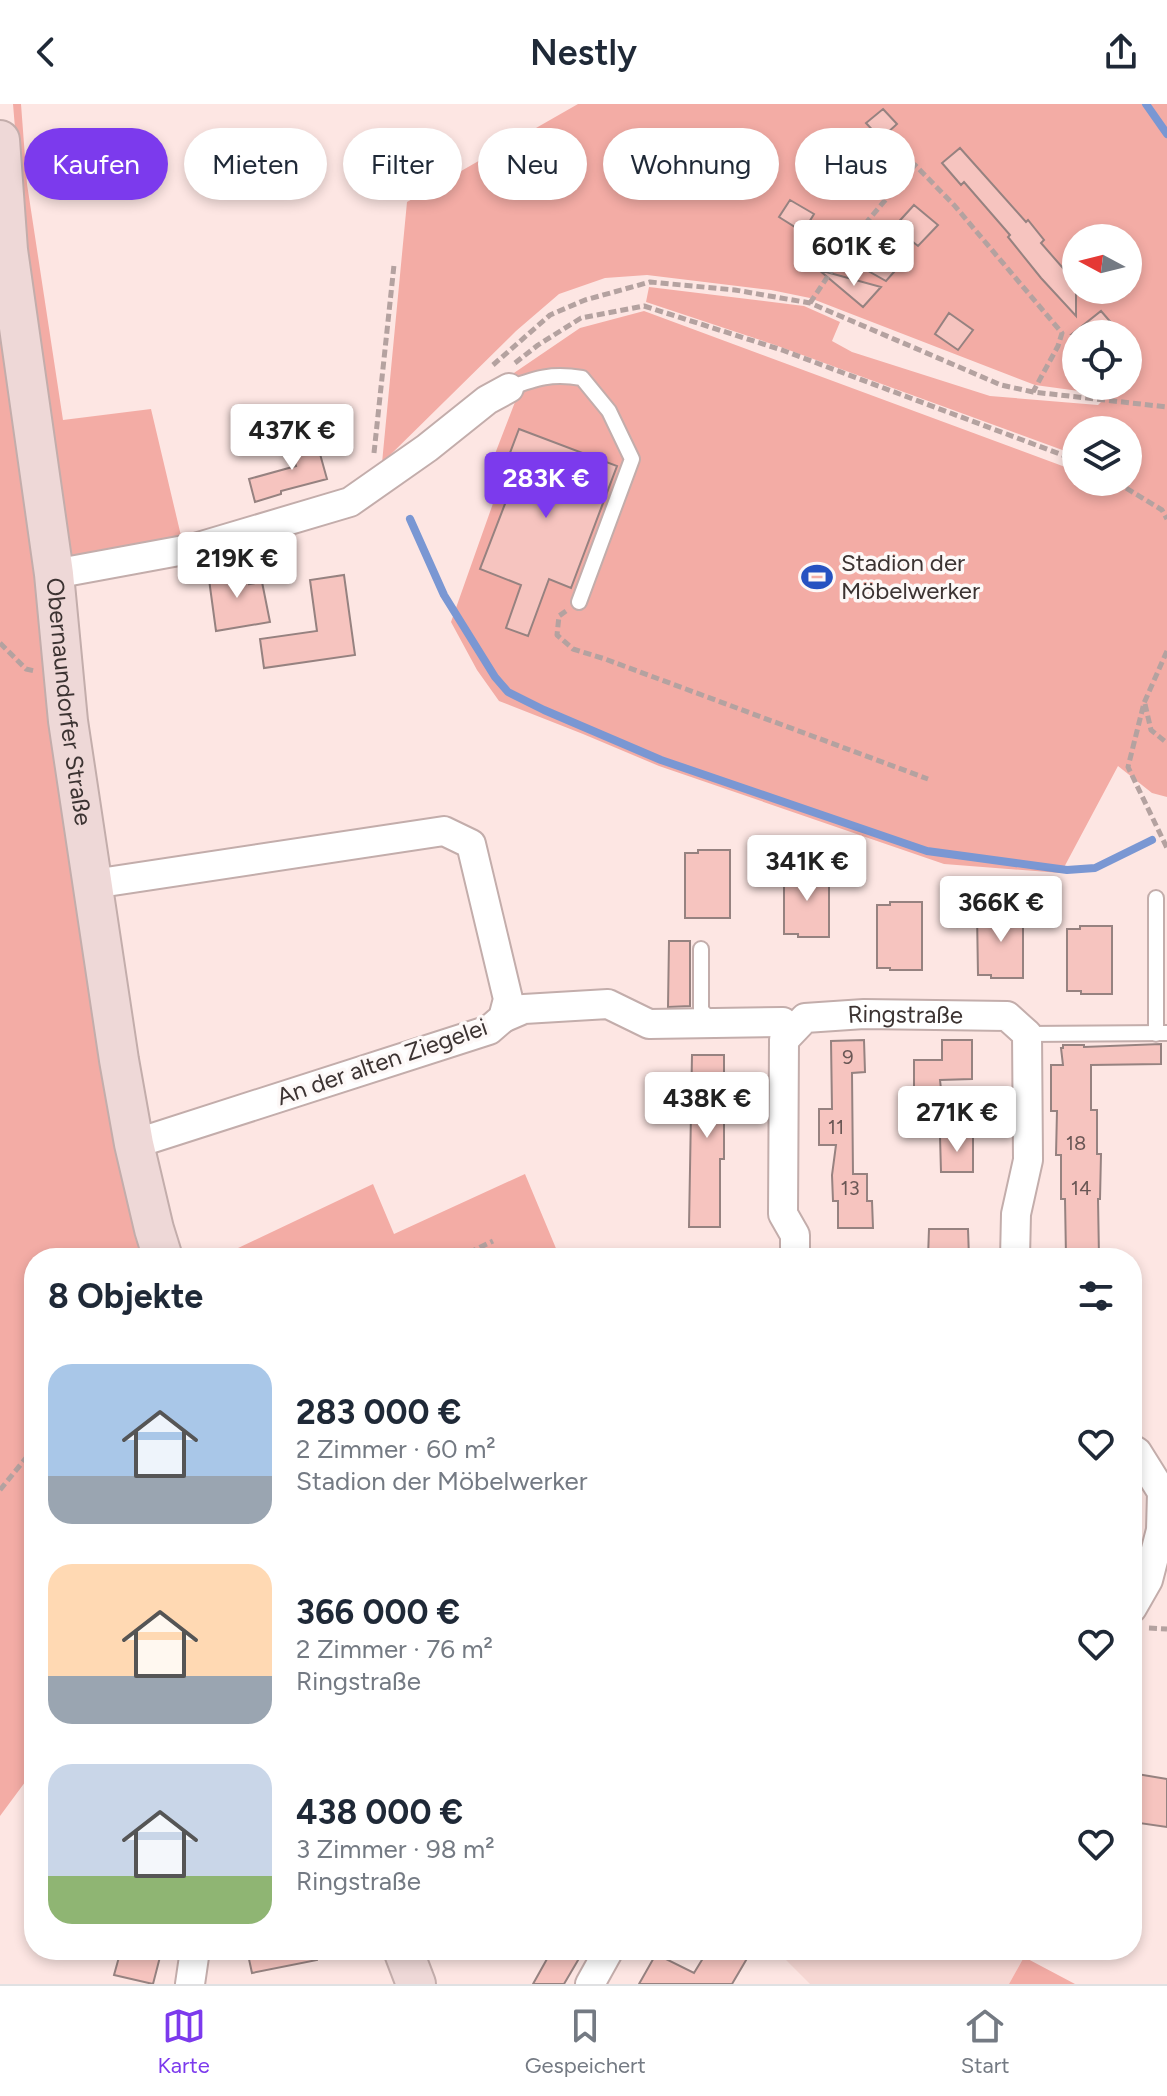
<!DOCTYPE html>
<html lang="de">
<head>
<meta charset="utf-8">
<style>
  :root { --surface:#fff; --page:#f6f6f7; --text:#1f2937; --muted:#747a83; --line:#e0e1e3; --accent:#7c3aed }
  body { margin:0; font-family:Figtree,sans-serif; background:var(--page); color:var(--text); height:100vh; display:flex; flex-direction:column; font-size:30px; white-space:nowrap }
  * { box-sizing:border-box; margin:0 }
  p { font-size:26px; color:var(--muted) }
  .icon { flex:none; width:44px; height:44px; fill:none; stroke:currentColor; stroke-width:2; stroke-linecap:round; stroke-linejoin:round }
  .map { position:relative; flex:1; overflow:hidden }
  .panel { position:absolute; left:24px; top:1144px; width:1118px; height:712px; display:flex; flex-direction:column; background:var(--surface); border-radius:32px; box-shadow:0 4px 12px #0003 }
  .panel>* { flex:none }
  .guide { position:absolute; left:24px; top:24px; width:1120px; height:72px; display:flex; gap:16px }
  .needle { width:52px; rotate:277deg }
  .tools { position:absolute; left:1062px; top:120px; display:grid; gap:16px }
  .tools a { display:grid; place-items:center; width:80px; height:80px; border-radius:50%; background:var(--surface); box-shadow:0 4px 12px #0003; font-size:40px }
  .price { position:absolute; translate:-50% -68px; padding:0 18px; border-radius:8px; background:#fff; color:#222; font-size:26px; line-height:52px; filter:drop-shadow(0 2px 4px #0008) }
  .price::after { content:''; position:absolute; left:50%; top:48px; width:24px; height:18px; margin-left:-12px; background:inherit; clip-path:polygon(0 0,100% 0,50% 100%) }
  .price.current { background:var(--accent); color:#fff }
  ul { padding:0; list-style:none }
  li { display:flex; align-items:center; gap:24px; height:200px; padding:0 24px }
  li span { display:grid; place-items:center; flex:none; width:224px; height:160px; border-radius:24px; color:#555 }
  li>.icon { margin-inline-start:auto }
  span .icon { width:96px; height:96px; fill:#fffc; stroke-width:1 }
  li b { font-size:34px }
  h2 { display:flex; justify-content:space-between; align-items:center; height:96px; padding:0 24px; font-size:34px }
  .chip { padding:0 28px; border-radius:36px; background:var(--surface); box-shadow:0 4px 12px #0003; font-size:28px; line-height:72px }
  .chip.current { background:var(--accent); color:#fff }
  header { display:flex; justify-content:space-between; align-items:center; height:104px; padding:0 24px; background:var(--surface); font-size:36px; font-weight:600 }
  .tab-bar { display:flex; justify-content:space-around; align-items:center; height:112px; border-top:2px solid var(--line); background:var(--surface); font-size:22px; color:var(--muted) }
  .tab-bar a { display:grid; justify-items:center; gap:4px }
  .tab-bar .current { color:var(--accent) }
  .map>svg:first-child { display:block }
  .built { fill:#f6d7d3 }
  .green { fill:#f3aca5; fill-rule:evenodd }
  .lines { fill:none; stroke-linecap:round; stroke-linejoin:round }
  .stream { stroke:#7a97d3; stroke-width:8 }
  .building { fill:#f6c4bf; stroke:#968280; stroke-width:2 }
  .lane-casing { stroke:#c3adab; stroke-width:18 }
  .street-casing { stroke:#c3adab; stroke-width:32 }
  .secondary-casing { stroke:#c3adab; stroke-width:42 }
  .path { stroke:#b4a2a0; stroke-width:5; stroke-dasharray:8 4; stroke-linecap:butt }
  .lane { stroke:#fff; stroke-width:14 }
  .street { stroke:#fff; stroke-width:28 }
  .secondary { stroke:#eed8d7; stroke-width:38 }
  .labels { text-anchor:middle; stroke-width:7; stroke-linejoin:round; paint-order:stroke }
  .number-label { font-size:20px; fill:#6a5755 }
  .poi-label { font-size:24px; fill:#3c3332; stroke:#fdf8f7; text-anchor:start }
  .street-label { font-size:24px; fill:#3c3332; stroke:#fdf8f7 }
</style>
</head>
<body>
<header><svg class="icon" aria-label="back" viewBox="0 0 24 24"><path d="M15 5l-7 7 7 7"/></svg>Nestly<svg class="icon" aria-label="share" viewBox="0 0 24 24"><path d="M12 15V3M7 8l5-5 5 5M5 13v7h14v-7"/></svg></header>
<div class="map">
<svg width="1167" height="1880" viewBox="0 0 1167 1880">
  <rect width="100%" height="100%" fill="#fde6e3"/>
  <path class="built" d="M776,1846H1025L1024,1853L1009,1880H810Z"/>
  <path class="green" d="M13,0H21L27,80L63,316L151,305L182,436L75,461L62,453L152,1154H34V1666L0,1712V36L26,156Z
    M578,0H1167V693L1152,689L1118,662L1061,769L944,760L659,662L583,630L499,597L477,566L451,518L502,374L488,368L515,298L505,275L580,224L644,207L1076,367V378H1128V326H1076V351L775,241L646,198L649,183L804,202L840,218L832,237L852,248L990,292L1098,301L1108,291L1035,281L810,194L771,186L647,171L605,174L559,190L516,227L382,359L407,98ZM1076,134H1128V186H1076ZM1076,230H1128V282H1076Z
    M525,1070L560,1154H217L373,1080L394,1130Z
    M1024,1853L1075,1880H1009Z"/>
  <g class="lines">
    <path class="stream" d="M1146,0L1167,30
      M410,415L444,491L495,573L508,588L544,606L661,656L927,747L1067,766L1095,764L1152,736"/>
  </g>
  <path class="building" d="M883,5L897,20L885,31H877L866,19Z
    M833,36L856,55L838,77L815,58Z
    M960,44L1026,118L1028,116L1044,136L1041,139L1076,179V212L1041,174L1008,133L1010,131L964,78L961,81L942,59Z
    M790,96L814,110L803,128L779,113Z
    M914,101L938,121L918,142L894,123Z
    M878,146L902,159L886,177L863,164Z
    M819,166L881,183L863,203Z
    M1101,207L1121,230H1072Z
    M949,209L973,226L958,246L935,230Z
    M519,325L617,362L571,484L549,475L528,532L506,524L521,481L480,465L518,366L505,362Z
    M315,332L327,375L281,387V390L255,398L249,375L296,362L289,339Z
    M246,462L249,480L262,478L270,518L216,527L208,468Z
    M344,471L355,551L264,564L260,535L317,527L310,476Z
    M698,746H730V814H685V749H698Z
    M798,765H829V833H798V830H784V768H798Z
    M890,798H922V866H890V864H877V801H890Z
    M990,806H1023V874H991V871H978L977,809H990Z
    M1080,822H1112V890H1081V887H1067V825H1080Z
    M669,837H690V902L668,903Z
    M864,936L865,968L852,969L853,1070H867V1097H872L873,1124H838V1097H833L832,1071L836,1041H819V1005H832L831,937Z
    M942,936H972V975L940,976L941,985L914,986V956H942Z
    M1161,940V960L1091,961V1006H1097V1050H1101L1100,1095H1098L1099,1153H1066L1065,1095H1061V1051H1056L1057,1007H1051V961H1063L1061,944H1063V941H1084V943Z
    M692,951H724V1055H720V1123H689Z
    M940,1032H973V1068H941Z
    M929,1125H968L969,1154H928Z
    M1137,1670L1167,1675V1723L1132,1718V1681H1135Z
    M121,1846H148L161,1849L153,1880L114,1871Z
    M247,1846H316L317,1856L252,1869Z
    M552,1846H584L564,1880H533Z
    M708,1846H752L732,1880H639L656,1850L694,1869Z"/>
  <g class="lines">
    <defs>
      <path id="lane" d="M509,284C537,274 551,269 582,274L609,307L632,355L579,498
        M701,845V906L709,914H713
        M1027,930L1167,929
        M1156,930V794"/>
      <g id="street">
        <path d="M54,470L195,444L350,398L427,344L487,296L509,284"/>
        <path d="M93,780L444,727L471,740L508,895L503,914L489,926L134,1040"/>
        <path d="M503,914L524,905L608,900L649,920L783,918"/>
        <path id="s1" d="M795,1154V1131L783,1110L784,936L805,914L864,910L1007,912L1027,930L1028,1056L1016,1110L1015,1154"/>
        <path d="M1132,1345L1137,1348L1162,1388L1161,1426L1148,1476L1132,1504"/>
        <path d="M190,1880L195,1846"/>
        <path d="M590,1880L609,1846"/>
      </g>
      <g id="secondary">
        <path id="s2" d="M0,36L8,146L54,470L68,617L119,956L134,1040L154,1125L163,1154"/>
        <path d="M403,1846L416,1880"/>
      </g>
    </defs>
    <use href="#lane" class="lane-casing"/>
    <use href="#street" class="street-casing"/>
    <use href="#secondary" class="secondary-casing"/>
    <path class="path" d="M810,199L854,133L915,61L954,101L1062,229L1058,242L1033,288
      M515,259L538,241L581,214L644,202L782,246L1076,356
      M493,261L550,211L585,196L650,178L735,186L810,199L1001,281L1033,288L1167,303
      M374,349L394,161
      M1116,378L1162,406L1167,415
      M566,507L559,512L557,531L573,545L605,555L928,675
      M0,539L26,565L35,567
      M1167,547L1144,599L1128,663L1167,744
      M1145,600L1151,626L1167,639
      M458,1154L493,1137
      M0,1386L34,1344
      M1149,1524L1167,1525"/>
    <use href="#lane" class="lane"/>
    <use href="#street" class="street"/>
    <use href="#secondary" class="secondary"/>
  </g>
  <defs>
    <symbol id="stadium-bare" viewBox="-9 -9 18 18"><path d="M0-5a6.5 5 0 1 0 0 10a6.5 5 0 1 0 0-10ZM-3.5-1.8h7v3.6h-7Z" fill="#2752c1" stroke="#fdf8f7" stroke-width="2.5" paint-order="stroke"/></symbol>
  </defs>
  <g fill-rule="evenodd">
    <use href="#stadium-bare" x="795" y="451" width="44" height="44"/>
  </g>
  <g class="labels">
    <g class="number-label">
      <text x="848" y="960">9</text>
      <text x="836" y="1030">11</text>
      <text x="1076" y="1046">18</text>
      <text x="850" y="1091">13</text>
      <text x="1081" y="1091">14</text>
    </g>
    <g class="poi-label">
      <text x="841" y="467">Stadion der<tspan x="841" dy="28">Möbelwerker</tspan></text>
    </g>
    <g class="street-label">
      <text dy="8" stroke="none"><textPath href="#s2" startOffset="566">Obernaundorfer Straße</textPath></text>
      <text dy="8" stroke="none"><textPath href="#s1" startOffset="352">Ringstraße</textPath></text>
      <text transform="translate(382 958) rotate(-19)" y="8">An der alten Ziegelei</text>
    </g>
  </g>
</svg>
<div class="tools">
<a><svg class="needle" viewBox="-14 -14 28 28"><path d="M0-13l5 13h-10z" fill="#e53935"/><path d="M0 13l5-13h-10z" fill="#747a83"/></svg></a>
<a><svg class="icon" aria-label="locate" viewBox="0 0 24 24"><circle cx="12" cy="12" r="6"/><path d="M12 2v4M12 18v4M2 12h4M18 12h4"/></svg></a>
<a><svg class="icon" aria-label="layers" viewBox="0 0 24 24"><path d="M12 4l9 5-9 5-9-5zM3 14l9 5 9-5"/></svg></a>
</div>
<b class="price" style="left:854px;top:184px">601K €</b>
<b class="price" style="left:292px;top:368px">437K €</b>
<b class="price current" style="left:546px;top:416px">283K €</b>
<b class="price" style="left:237px;top:496px">219K €</b>
<b class="price" style="left:807px;top:799px">341K €</b>
<b class="price" style="left:1001px;top:840px">366K €</b>
<b class="price" style="left:707px;top:1036px">438K €</b>
<b class="price" style="left:957px;top:1050px">271K €</b>
<div class="guide">
<a class="chip current">Kaufen</a>
<a class="chip">Mieten</a>
<a class="chip">Filter</a>
<a class="chip">Neu</a>
<a class="chip">Wohnung</a>
<a class="chip">Haus</a>
</div>
<section class="panel">
<h2>8 Objekte<svg class="icon" aria-label="filters" viewBox="0 0 24 24"><path d="M4 7h16M4 17h16"/><circle cx="9" cy="7" r="2"/><circle cx="15" cy="17" r="2"/></svg></h2>
<ul>
<li><span style="background:linear-gradient(#a9c7e8 70%,#9aa5b1 0)"><svg class="icon" aria-label="home" viewBox="0 0 24 24"><path d="M3 11l9-7 9 7M6 9v11h12V9"/></svg></span><div><b>283 000 €</b><p>2 Zimmer · 60 m²</p><p>Stadion der Möbelwerker</p></div><svg class="icon" aria-label="heart" viewBox="0 0 24 24"><path d="M12 20l-8-8c-3-5 5-10 8-4 3-6 11-1 8 4z"/></svg></li>
<li><span style="background:linear-gradient(#ffd9b3 70%,#9aa5b1 0)"><svg class="icon" aria-label="home" viewBox="0 0 24 24"><path d="M3 11l9-7 9 7M6 9v11h12V9"/></svg></span><div><b>366 000 €</b><p>2 Zimmer · 76 m²</p><p>Ringstraße</p></div><svg class="icon" aria-label="heart" viewBox="0 0 24 24"><path d="M12 20l-8-8c-3-5 5-10 8-4 3-6 11-1 8 4z"/></svg></li>
<li><span style="background:linear-gradient(#c9d6e8 70%,#8fb573 0)"><svg class="icon" aria-label="home" viewBox="0 0 24 24"><path d="M3 11l9-7 9 7M6 9v11h12V9"/></svg></span><div><b>438 000 €</b><p>3 Zimmer · 98 m²</p><p>Ringstraße</p></div><svg class="icon" aria-label="heart" viewBox="0 0 24 24"><path d="M12 20l-8-8c-3-5 5-10 8-4 3-6 11-1 8 4z"/></svg></li>
</ul>
</section>
</div>
<nav class="tab-bar">
<a class="current"><svg class="icon" aria-label="map" viewBox="0 0 24 24"><path d="M3 6l6-2 6 2 6-2v14l-6 2-6-2-6 2zM9 4v14M15 6v14"/></svg>Karte</a>
<a><svg class="icon" aria-label="saved" viewBox="0 0 24 24"><path d="M7 4h10v16l-5-4-5 4z"/></svg>Gespeichert</a>
<a><svg class="icon" aria-label="home" viewBox="0 0 24 24"><path d="M3 11l9-7 9 7M6 9v11h12V9"/></svg>Start</a>
</nav>
</body>
</html>
